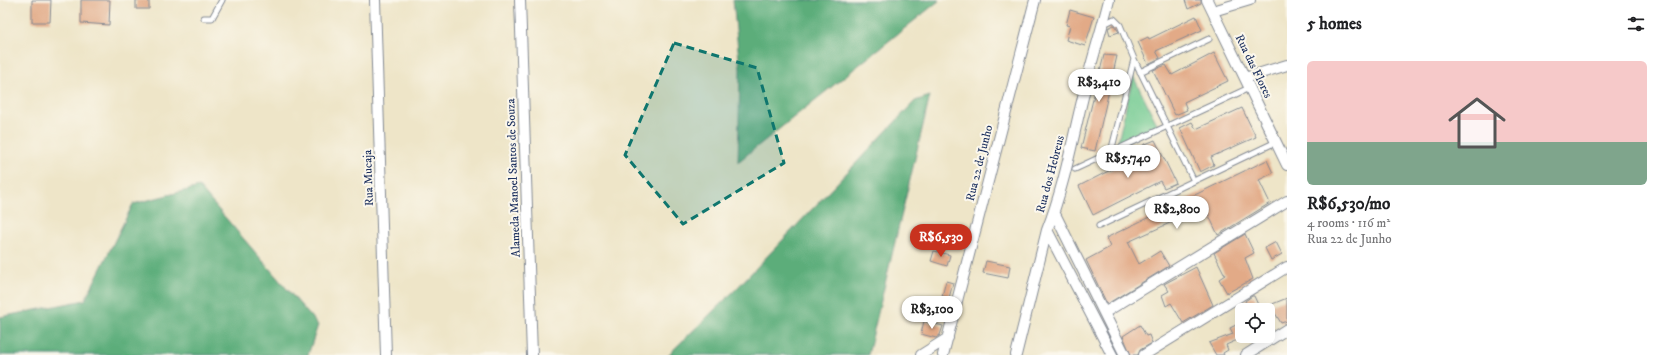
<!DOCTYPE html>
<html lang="en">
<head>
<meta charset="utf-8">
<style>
  :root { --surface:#fff; --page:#f2f2f2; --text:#202124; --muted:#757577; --line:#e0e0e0; --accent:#c8321e }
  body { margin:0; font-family:"IM FELL DW Pica",serif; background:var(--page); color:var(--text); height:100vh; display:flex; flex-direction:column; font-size:15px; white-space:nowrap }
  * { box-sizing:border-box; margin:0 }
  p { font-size:13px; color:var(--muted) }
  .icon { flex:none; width:22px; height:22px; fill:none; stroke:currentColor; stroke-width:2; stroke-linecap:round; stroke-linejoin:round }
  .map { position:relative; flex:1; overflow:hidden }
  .drawer { display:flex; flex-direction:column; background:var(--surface); width:380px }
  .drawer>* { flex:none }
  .fabs { position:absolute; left:1235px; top:303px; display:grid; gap:8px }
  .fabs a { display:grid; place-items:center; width:40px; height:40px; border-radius:6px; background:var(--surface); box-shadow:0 4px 16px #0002; font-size:20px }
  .price { position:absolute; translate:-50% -34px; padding:0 9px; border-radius:14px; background:#fff; color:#222; font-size:13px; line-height:26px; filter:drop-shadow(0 1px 2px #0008) }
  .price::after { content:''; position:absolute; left:50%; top:24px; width:12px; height:9px; margin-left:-6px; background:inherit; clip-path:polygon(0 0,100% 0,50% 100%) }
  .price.current { background:var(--accent); color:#fff }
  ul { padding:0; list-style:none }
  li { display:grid; align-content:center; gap:8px; height:212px; padding:0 20px }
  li+li { border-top:1px solid var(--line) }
  li span { display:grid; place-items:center; height:124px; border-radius:6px; color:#555 }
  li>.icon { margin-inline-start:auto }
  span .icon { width:72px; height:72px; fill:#fffc; stroke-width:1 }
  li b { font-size:17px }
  h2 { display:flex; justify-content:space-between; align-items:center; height:48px; padding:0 20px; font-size:17px }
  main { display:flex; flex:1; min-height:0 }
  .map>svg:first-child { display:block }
  .green { fill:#70c98f; stroke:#467c76 }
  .forest { fill:#5cad7a; stroke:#3c6e6c }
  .building { fill:#e2aa87 }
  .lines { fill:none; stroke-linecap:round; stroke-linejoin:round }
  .lane-casing { stroke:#848a93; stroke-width:7 }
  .street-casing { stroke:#848a93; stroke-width:12 }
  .lane { stroke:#fff; stroke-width:5 }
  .street { stroke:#fff; stroke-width:10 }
  .marked { fill:#0f766e; fill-opacity:0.2; stroke:#0f766e; stroke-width:3; stroke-dasharray:8 5; stroke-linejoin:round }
  .labels { text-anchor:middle; stroke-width:4; stroke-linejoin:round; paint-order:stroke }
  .street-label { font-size:12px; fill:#1b2f5e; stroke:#fbf7ec }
</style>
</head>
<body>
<main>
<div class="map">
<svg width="1287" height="355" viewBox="0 0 1287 355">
  <rect width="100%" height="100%" fill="#fbf7ec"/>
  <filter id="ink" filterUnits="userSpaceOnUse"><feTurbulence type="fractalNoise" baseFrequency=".025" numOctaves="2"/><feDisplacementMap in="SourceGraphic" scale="8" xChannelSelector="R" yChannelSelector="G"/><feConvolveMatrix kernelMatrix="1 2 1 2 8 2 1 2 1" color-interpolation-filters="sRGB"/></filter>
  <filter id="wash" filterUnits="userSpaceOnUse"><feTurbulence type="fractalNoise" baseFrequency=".012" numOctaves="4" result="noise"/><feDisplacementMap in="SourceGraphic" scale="16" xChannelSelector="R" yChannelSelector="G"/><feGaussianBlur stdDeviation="0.9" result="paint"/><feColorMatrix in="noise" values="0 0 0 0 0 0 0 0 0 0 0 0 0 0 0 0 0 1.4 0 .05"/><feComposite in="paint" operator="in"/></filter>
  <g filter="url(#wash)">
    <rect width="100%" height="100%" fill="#eee5c8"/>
    <path class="green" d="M1133,76L1158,126L1117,146Z"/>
    <path class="forest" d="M733,0H940L738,162L740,69Z
      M930,96L868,355H668L737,288L915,101Z
      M199,187L318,325L308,355H0V317L85,300L133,204Z"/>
    <g id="blocks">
      <path class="building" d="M32,0H51L50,22H32Z
        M81,0H110L109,25L81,23Z
        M136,0H149V9H136Z
        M1185,0H1201V3L1188,9Z
        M1070,10L1094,17L1085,46L1066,40L1070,26L1066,25Z
        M1196,16L1202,30L1156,51L1160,58L1148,64L1138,42L1148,37L1149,39Z
        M1114,25L1119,32L1110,35L1108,28Z
        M1214,53L1228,81L1184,102L1187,110L1175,115L1153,70L1166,65L1172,75Z
        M1104,55L1117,56L1095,151L1081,148Z
        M1242,108L1256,137L1211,157L1214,165L1200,172L1180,128L1192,122L1196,129Z
        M1155,140L1176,183L1164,188L1160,181L1093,215L1079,186L1146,152L1143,145Z
        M1267,160L1273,173L1259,180L1270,203L1218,235L1205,207L1128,242L1139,264L1160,251L1169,266L1107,304L1086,260L1110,247L1106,238Z
        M1245,234L1254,253L1245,258L1253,279L1227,293L1219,279L1225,275L1214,253Z
        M1276,242L1282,254L1271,260L1265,248Z
        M934,251L950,255L947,266L931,261Z
        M986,261L1010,266L1008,278L983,273Z
        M1196,267L1213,305L1183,323L1171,303L1166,306L1162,295L1169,291L1164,284Z
        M946,281L953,283L949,298L942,296Z
        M1252,296H1254L1259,307L1249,310L1245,301Z
        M1287,298V321L1281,323L1270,305Z
        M924,321L943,326L940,335L936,338L921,334Z
        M1240,323L1242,328V338L1226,345L1228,350L1223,353L1224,355H1216L1209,343L1233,334L1230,328Z
        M1140,325L1146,336L1149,335L1152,343L1140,350L1138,355H1131L1123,336Z
        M1249,336H1260L1261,338L1252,343Z"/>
    </g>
  </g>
  <g filter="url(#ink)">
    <use href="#blocks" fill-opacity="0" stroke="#848a93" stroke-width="1"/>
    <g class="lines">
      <defs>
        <path id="lane" d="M204,18H212L222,0
          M1104,24L1114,19L1120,25L1134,59L1194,181
          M1140,72L1209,39
          M1111,152L1134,59
          M1075,169L1249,88
          M1099,226L1276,142"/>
        <path id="street" d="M375,0L386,355
          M520,0L532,355
          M1207,0L1287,165
          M1213,11L1250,0
          M1245,78L1287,65
          M1054,212L1125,355
          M1047,230L1112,355
          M1104,313L1287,201
          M921,355L948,338
          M943,355L1035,0
          M1016,355L1047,230C1064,187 1072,141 1083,97C1090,65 1101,33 1109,0
          M1144,355L1287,267
          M1246,355L1287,329"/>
      </defs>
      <use href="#lane" class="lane-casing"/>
      <use href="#street" class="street-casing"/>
      <use href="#lane" class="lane"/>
      <use href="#street" class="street"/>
    </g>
  </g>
  <path class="marked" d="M674,43L757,68L784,163L683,224L625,155Z"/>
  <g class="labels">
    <g class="street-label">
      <text transform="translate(1254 66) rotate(64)" y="4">Rua das Flores</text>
      <text transform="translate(979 163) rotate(-76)" y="4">Rua 22 de Junho</text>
      <text transform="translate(1050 174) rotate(-75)" y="4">Rua dos Hebreus</text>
      <text transform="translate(368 178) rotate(-92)" y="4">Rua Mucaja</text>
      <text transform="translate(513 178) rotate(-92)" y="4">Alameda Manoel Santos de Souza</text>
    </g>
  </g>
</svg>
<div class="fabs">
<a><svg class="icon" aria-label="locate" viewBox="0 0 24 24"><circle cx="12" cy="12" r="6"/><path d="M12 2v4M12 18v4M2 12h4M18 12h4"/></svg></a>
</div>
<b class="price" style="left:1099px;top:103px">R$3,410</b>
<b class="price" style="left:1128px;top:179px">R$5,740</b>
<b class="price" style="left:1177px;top:230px">R$2,800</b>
<b class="price current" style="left:941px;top:258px">R$6,530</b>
<b class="price" style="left:932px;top:330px">R$3,100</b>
</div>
<section class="drawer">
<h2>5 homes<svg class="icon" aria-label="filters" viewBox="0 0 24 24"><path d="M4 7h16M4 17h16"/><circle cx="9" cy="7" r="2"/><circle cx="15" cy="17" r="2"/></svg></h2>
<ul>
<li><span style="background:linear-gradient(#f6c9c9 65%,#7fa58c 0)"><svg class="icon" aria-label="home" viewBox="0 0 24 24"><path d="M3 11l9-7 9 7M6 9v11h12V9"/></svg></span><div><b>R$6,530/mo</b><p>4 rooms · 116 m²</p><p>Rua 22 de Junho</p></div></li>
</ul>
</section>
</main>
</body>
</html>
